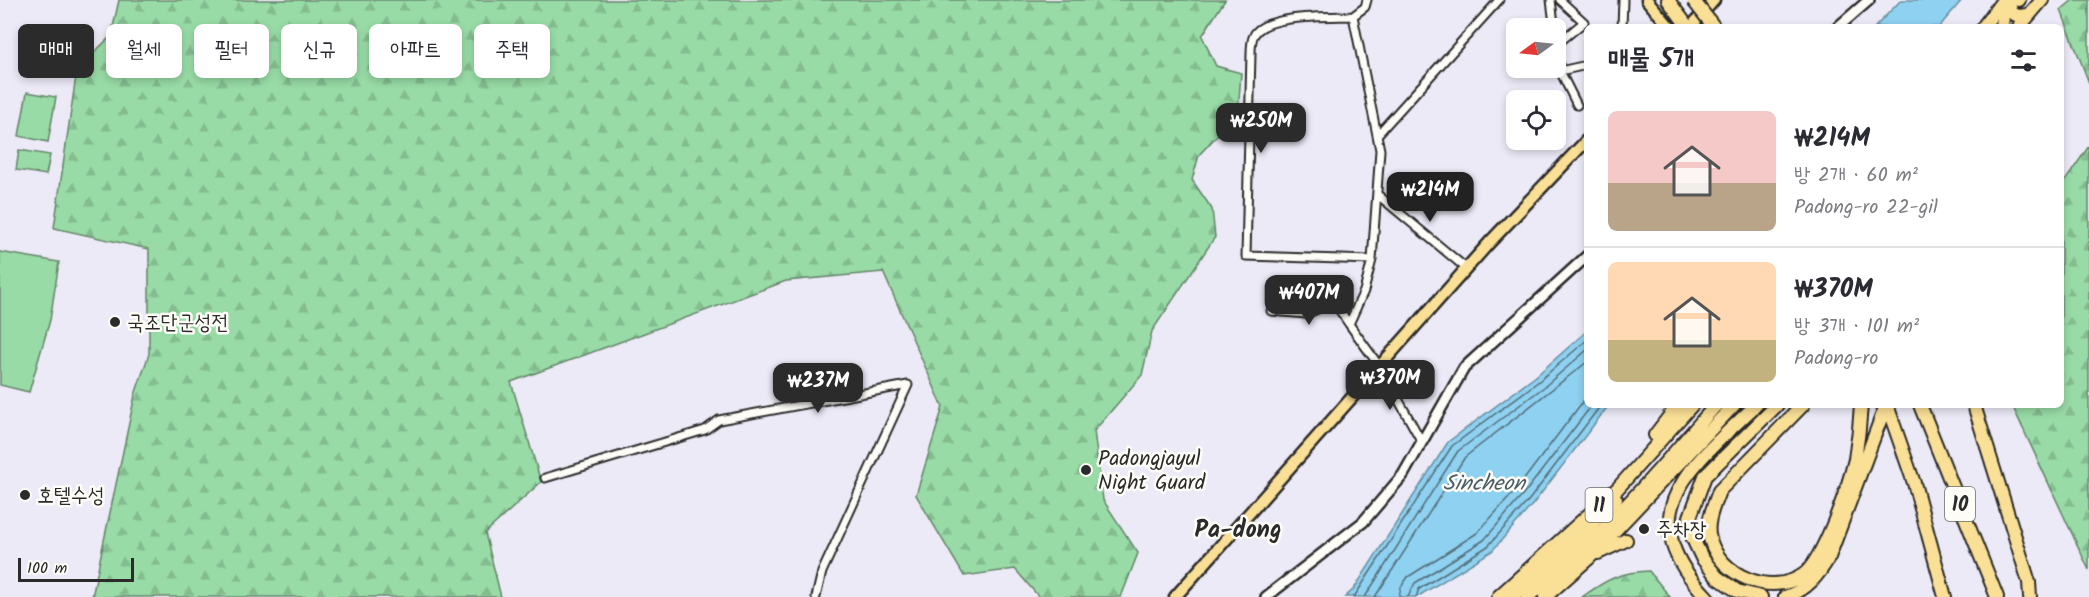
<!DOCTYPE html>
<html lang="ko">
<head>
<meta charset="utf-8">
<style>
  :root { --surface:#fff; --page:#f7f7f7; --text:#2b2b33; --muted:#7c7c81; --line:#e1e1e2; --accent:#2b2b2b }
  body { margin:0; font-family:Kalam,"Poor Story",sans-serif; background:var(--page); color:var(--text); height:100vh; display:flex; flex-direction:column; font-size:22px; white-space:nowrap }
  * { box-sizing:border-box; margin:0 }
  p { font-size:20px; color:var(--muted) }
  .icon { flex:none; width:33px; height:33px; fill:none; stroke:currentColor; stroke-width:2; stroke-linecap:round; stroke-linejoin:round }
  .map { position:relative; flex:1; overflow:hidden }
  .side { position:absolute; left:1584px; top:24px; width:480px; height:384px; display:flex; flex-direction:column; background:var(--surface); border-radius:9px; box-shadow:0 3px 9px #0003 }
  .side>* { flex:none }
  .banner { position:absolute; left:18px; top:24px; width:570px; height:54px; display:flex; gap:12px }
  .needle { width:39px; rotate:255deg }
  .fabs { position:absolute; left:1506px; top:18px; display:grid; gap:12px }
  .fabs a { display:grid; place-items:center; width:60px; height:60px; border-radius:9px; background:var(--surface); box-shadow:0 3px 9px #0003; font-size:30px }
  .scale { position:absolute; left:18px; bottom:15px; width:116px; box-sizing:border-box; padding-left:6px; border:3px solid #2b2b2b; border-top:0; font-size:16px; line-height:21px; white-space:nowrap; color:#2b2b2b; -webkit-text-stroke:4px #fdfcf7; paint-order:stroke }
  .price { position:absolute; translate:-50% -51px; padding:0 14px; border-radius:12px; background:var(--accent); color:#fff; font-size:20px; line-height:39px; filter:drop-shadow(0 2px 3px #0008) }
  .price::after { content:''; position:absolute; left:50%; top:36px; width:18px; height:14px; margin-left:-9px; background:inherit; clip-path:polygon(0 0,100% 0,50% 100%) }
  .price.selected { background:#222; color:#fff }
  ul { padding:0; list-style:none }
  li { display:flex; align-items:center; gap:18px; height:150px; padding:0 24px }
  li+li { border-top:2px solid var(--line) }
  li span { display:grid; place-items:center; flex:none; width:168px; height:120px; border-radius:9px; color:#555 }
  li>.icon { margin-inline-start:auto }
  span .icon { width:72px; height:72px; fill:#fffc; stroke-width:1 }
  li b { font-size:26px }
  h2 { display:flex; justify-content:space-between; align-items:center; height:72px; padding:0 24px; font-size:26px }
  .tag { padding:0 21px; border-radius:9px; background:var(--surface); box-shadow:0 3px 9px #0003; font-size:21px; line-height:54px }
  .tag.selected { background:var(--accent); color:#fff }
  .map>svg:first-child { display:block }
  .green { fill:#98dba6; stroke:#628368; stroke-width:1.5 }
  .forest { fill:url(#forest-firs); stroke:#628368; stroke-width:1.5 }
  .water { fill:#8ed1f0; stroke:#668fa1; stroke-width:1.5 }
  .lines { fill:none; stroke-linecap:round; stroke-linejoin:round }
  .shore { stroke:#536d7a; stroke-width:1.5 }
  .highway-tunnel { stroke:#c5c4cd; stroke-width:12; stroke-dasharray:12 6; stroke-linecap:butt }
  .street-casing { stroke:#2b2b2b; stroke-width:11 }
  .secondary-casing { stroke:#2b2b2b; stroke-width:14 }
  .primary-casing { stroke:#2b2b2b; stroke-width:15 }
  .highway-casing { stroke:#2b2b2b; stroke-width:16 }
  .street { stroke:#fdfcf7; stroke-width:7 }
  .secondary { stroke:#fdfcf7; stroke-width:9 }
  .primary { stroke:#fadf96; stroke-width:10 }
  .highway { stroke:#fadf96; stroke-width:12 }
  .highway-bridge-casing { stroke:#2b2b2b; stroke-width:16; stroke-linecap:butt }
  .highway-bridge { stroke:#fadf96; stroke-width:12 }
  .poi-dot { fill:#2b2b2b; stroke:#fdfcf7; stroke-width:2 }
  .labels { text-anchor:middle; stroke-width:5; stroke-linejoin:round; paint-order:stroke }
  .shield { fill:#fdfcf7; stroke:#6a6a68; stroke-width:1.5 }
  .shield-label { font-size:20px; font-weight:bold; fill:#2b2b2b }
  .poi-label { font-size:21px; fill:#2b2b2b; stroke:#fdfcf7; text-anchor:start }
  .water-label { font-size:22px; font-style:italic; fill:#495d66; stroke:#fdfcf7 }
  .quarter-label { font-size:24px; font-weight:bold; fill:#2b2b2b; stroke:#fdfcf7 }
</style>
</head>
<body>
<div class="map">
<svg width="2089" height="597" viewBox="0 0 2089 597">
  <defs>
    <pattern id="forest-firs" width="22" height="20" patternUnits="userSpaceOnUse" patternTransform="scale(1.5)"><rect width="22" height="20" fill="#98dba6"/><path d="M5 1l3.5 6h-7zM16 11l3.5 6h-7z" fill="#83bc8f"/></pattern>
  </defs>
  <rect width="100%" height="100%" fill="#eceaf6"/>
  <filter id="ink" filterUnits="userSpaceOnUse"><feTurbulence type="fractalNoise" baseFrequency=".0167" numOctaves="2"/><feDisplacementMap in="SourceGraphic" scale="12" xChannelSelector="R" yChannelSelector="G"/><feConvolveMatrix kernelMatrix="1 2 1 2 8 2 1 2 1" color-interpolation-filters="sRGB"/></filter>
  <g filter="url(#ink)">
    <path class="green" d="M27,92L56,97L48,142L19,136Z
      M19,150L50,155L46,175L16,170Z
      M0,252L59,262L50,320L29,392L0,385Z"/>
    <path class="forest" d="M119,0H1225L1202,36L1216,66L1241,73L1238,113L1199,155L1192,180L1212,209L1215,237L1152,331L1142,375L1094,431L1103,500L1138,553L1121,597H1039L1015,569L964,576L916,495L943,407L883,272L786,281L511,382L541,482L485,533L501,597H92L135,395L149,354V249L54,228L77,69L111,36Z
      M2073,0H2089V83L2061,10Z
      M2089,146V570L2012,405H2061V187Z
      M1649,571L1670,597H1582C1606,580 1619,572 1649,571Z"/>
    <path class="water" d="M1901,0H1962L1939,27H1875Z
      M1587,331V405H1609L1533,504L1492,551L1417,597H1345L1354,589L1448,442L1536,376Z"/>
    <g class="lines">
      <path class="shore" d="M1354,597L1452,446L1539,381L1587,340
        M1365,597L1458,451L1544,387L1587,350
        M1375,597L1465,457L1587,362
        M1399,597L1401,587L1408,577L1477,533L1516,490L1587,396
        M1408,597L1415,583L1484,540L1523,495L1592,405
        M1416,597L1419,589L1488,546L1529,500L1601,405"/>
      <path class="highway-tunnel" d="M2011,27L2027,7"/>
      <defs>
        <path id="street" d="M1367,0L1365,7L1353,16L1380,150L1372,260L1364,291L1349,324L1380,367L1422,442
          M1551,0L1560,71L1577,105
          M1353,16C1331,17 1265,14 1254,35C1251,40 1251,49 1251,54L1246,256L1372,260
          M1622,27L1623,0
          M1557,44L1584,22L1560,0
          M1560,71L1587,65
          M1378,134L1499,0
          M1378,195L1467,269
          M1271,311L1306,314L1334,302L1349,324
          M545,478L705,430L719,420L908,385L822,572L816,597"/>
        <path id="secondary" d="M1838,27L1869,0
          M1266,597L1363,522L1403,475L1464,368L1587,256"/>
        <path id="primary" d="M1647,0L1670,27
          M1691,27L1714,0
          M1175,597L1489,243L1587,140"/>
        <path id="highway" d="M1668,0L1688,27
          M2007,0L2012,13L2018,16L2028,15
          M2018,0H2019
          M1983,27L2003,0
          M2002,27L2004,4
          M2019,27L2042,0
          M1803,405L1719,491C1714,505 1705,524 1710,539C1720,576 1771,597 1803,575C1823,561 1849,485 1855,459C1858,441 1860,423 1861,405
          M1887,405L1914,483L1945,597
          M1920,405L1997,597
          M1974,405L2029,582L2030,597
          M1655,435L1678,405
          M1598,553L1626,540
          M1498,597L1617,489L1692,405
          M1512,597L1551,565L1616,499
          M1527,597C1599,542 1657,472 1716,405
          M1545,597L1589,558L1734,405
          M1707,597C1626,513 1692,466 1756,405
          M1761,597L1737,591L1717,577L1702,558L1693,539L1690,517L1705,476L1777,405
          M1785,597C1807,590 1818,576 1829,557L1886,405"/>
      </defs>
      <use href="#street" class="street-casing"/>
      <use href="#secondary" class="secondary-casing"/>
      <use href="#primary" class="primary-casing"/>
      <use href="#highway" class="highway-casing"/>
      <use href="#street" class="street"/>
      <use href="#secondary" class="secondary"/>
      <use href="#primary" class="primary"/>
      <use href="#highway" class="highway"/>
      <defs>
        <path id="highway-bridge" d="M1693,0L1714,27"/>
      </defs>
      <use href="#highway-bridge" class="highway-bridge-casing"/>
      <use href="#highway-bridge" class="highway-bridge"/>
    </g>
  </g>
  <g class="poi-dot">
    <circle cx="115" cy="322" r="6"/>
    <circle cx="1086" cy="470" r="6"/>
    <circle cx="25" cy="495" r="6"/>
    <circle cx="1644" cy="529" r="6"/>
  </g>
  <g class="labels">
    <g class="shield">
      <rect x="1945" y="487" width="30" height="34" rx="4.5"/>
      <rect x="1585.5" y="488" width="27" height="34" rx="4.5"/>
    </g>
    <g class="shield-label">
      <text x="1960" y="511">10</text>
      <text x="1599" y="512">11</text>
    </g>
    <g class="poi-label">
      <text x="127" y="329">국조단군성전</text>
      <text x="1098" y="465">Padongjayul<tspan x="1098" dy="24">Night Guard</tspan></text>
      <text x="37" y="502">호텔수성</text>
      <text x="1656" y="536">주차장</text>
    </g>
    <g class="water-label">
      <text x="1484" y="490">Sincheon</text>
    </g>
    <g class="quarter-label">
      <text x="1238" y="537">Pa-dong</text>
    </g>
  </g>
</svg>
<div class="fabs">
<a><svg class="needle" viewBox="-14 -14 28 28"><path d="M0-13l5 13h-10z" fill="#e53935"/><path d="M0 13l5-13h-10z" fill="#7c7c81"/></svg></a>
<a><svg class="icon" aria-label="locate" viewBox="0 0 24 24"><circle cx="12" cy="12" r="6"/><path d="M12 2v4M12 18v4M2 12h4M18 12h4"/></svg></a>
</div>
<div class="scale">100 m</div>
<b class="price" style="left:1261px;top:154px">₩250M</b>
<b class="price selected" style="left:1430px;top:223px">₩214M</b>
<b class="price" style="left:1309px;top:326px">₩407M</b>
<b class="price" style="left:1390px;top:411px">₩370M</b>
<b class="price" style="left:818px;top:414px">₩237M</b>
<div class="banner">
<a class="tag selected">매매</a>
<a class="tag">월세</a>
<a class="tag">필터</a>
<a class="tag">신규</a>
<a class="tag">아파트</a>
<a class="tag">주택</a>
</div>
<section class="side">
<h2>매물 5개<svg class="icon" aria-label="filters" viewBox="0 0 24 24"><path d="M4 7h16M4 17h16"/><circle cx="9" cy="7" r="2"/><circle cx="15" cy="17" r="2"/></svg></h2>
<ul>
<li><span style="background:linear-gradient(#f6c9c9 60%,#b9a48a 0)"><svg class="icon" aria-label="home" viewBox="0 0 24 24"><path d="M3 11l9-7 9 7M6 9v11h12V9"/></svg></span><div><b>₩214M</b><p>방 2개 · 60 m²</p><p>Padong-ro 22-gil</p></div></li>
<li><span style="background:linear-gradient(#ffd9b3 65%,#c2b280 0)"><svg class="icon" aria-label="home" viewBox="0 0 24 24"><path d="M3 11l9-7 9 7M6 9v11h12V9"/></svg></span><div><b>₩370M</b><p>방 3개 · 101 m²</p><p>Padong-ro</p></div></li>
</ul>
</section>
</div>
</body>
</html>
